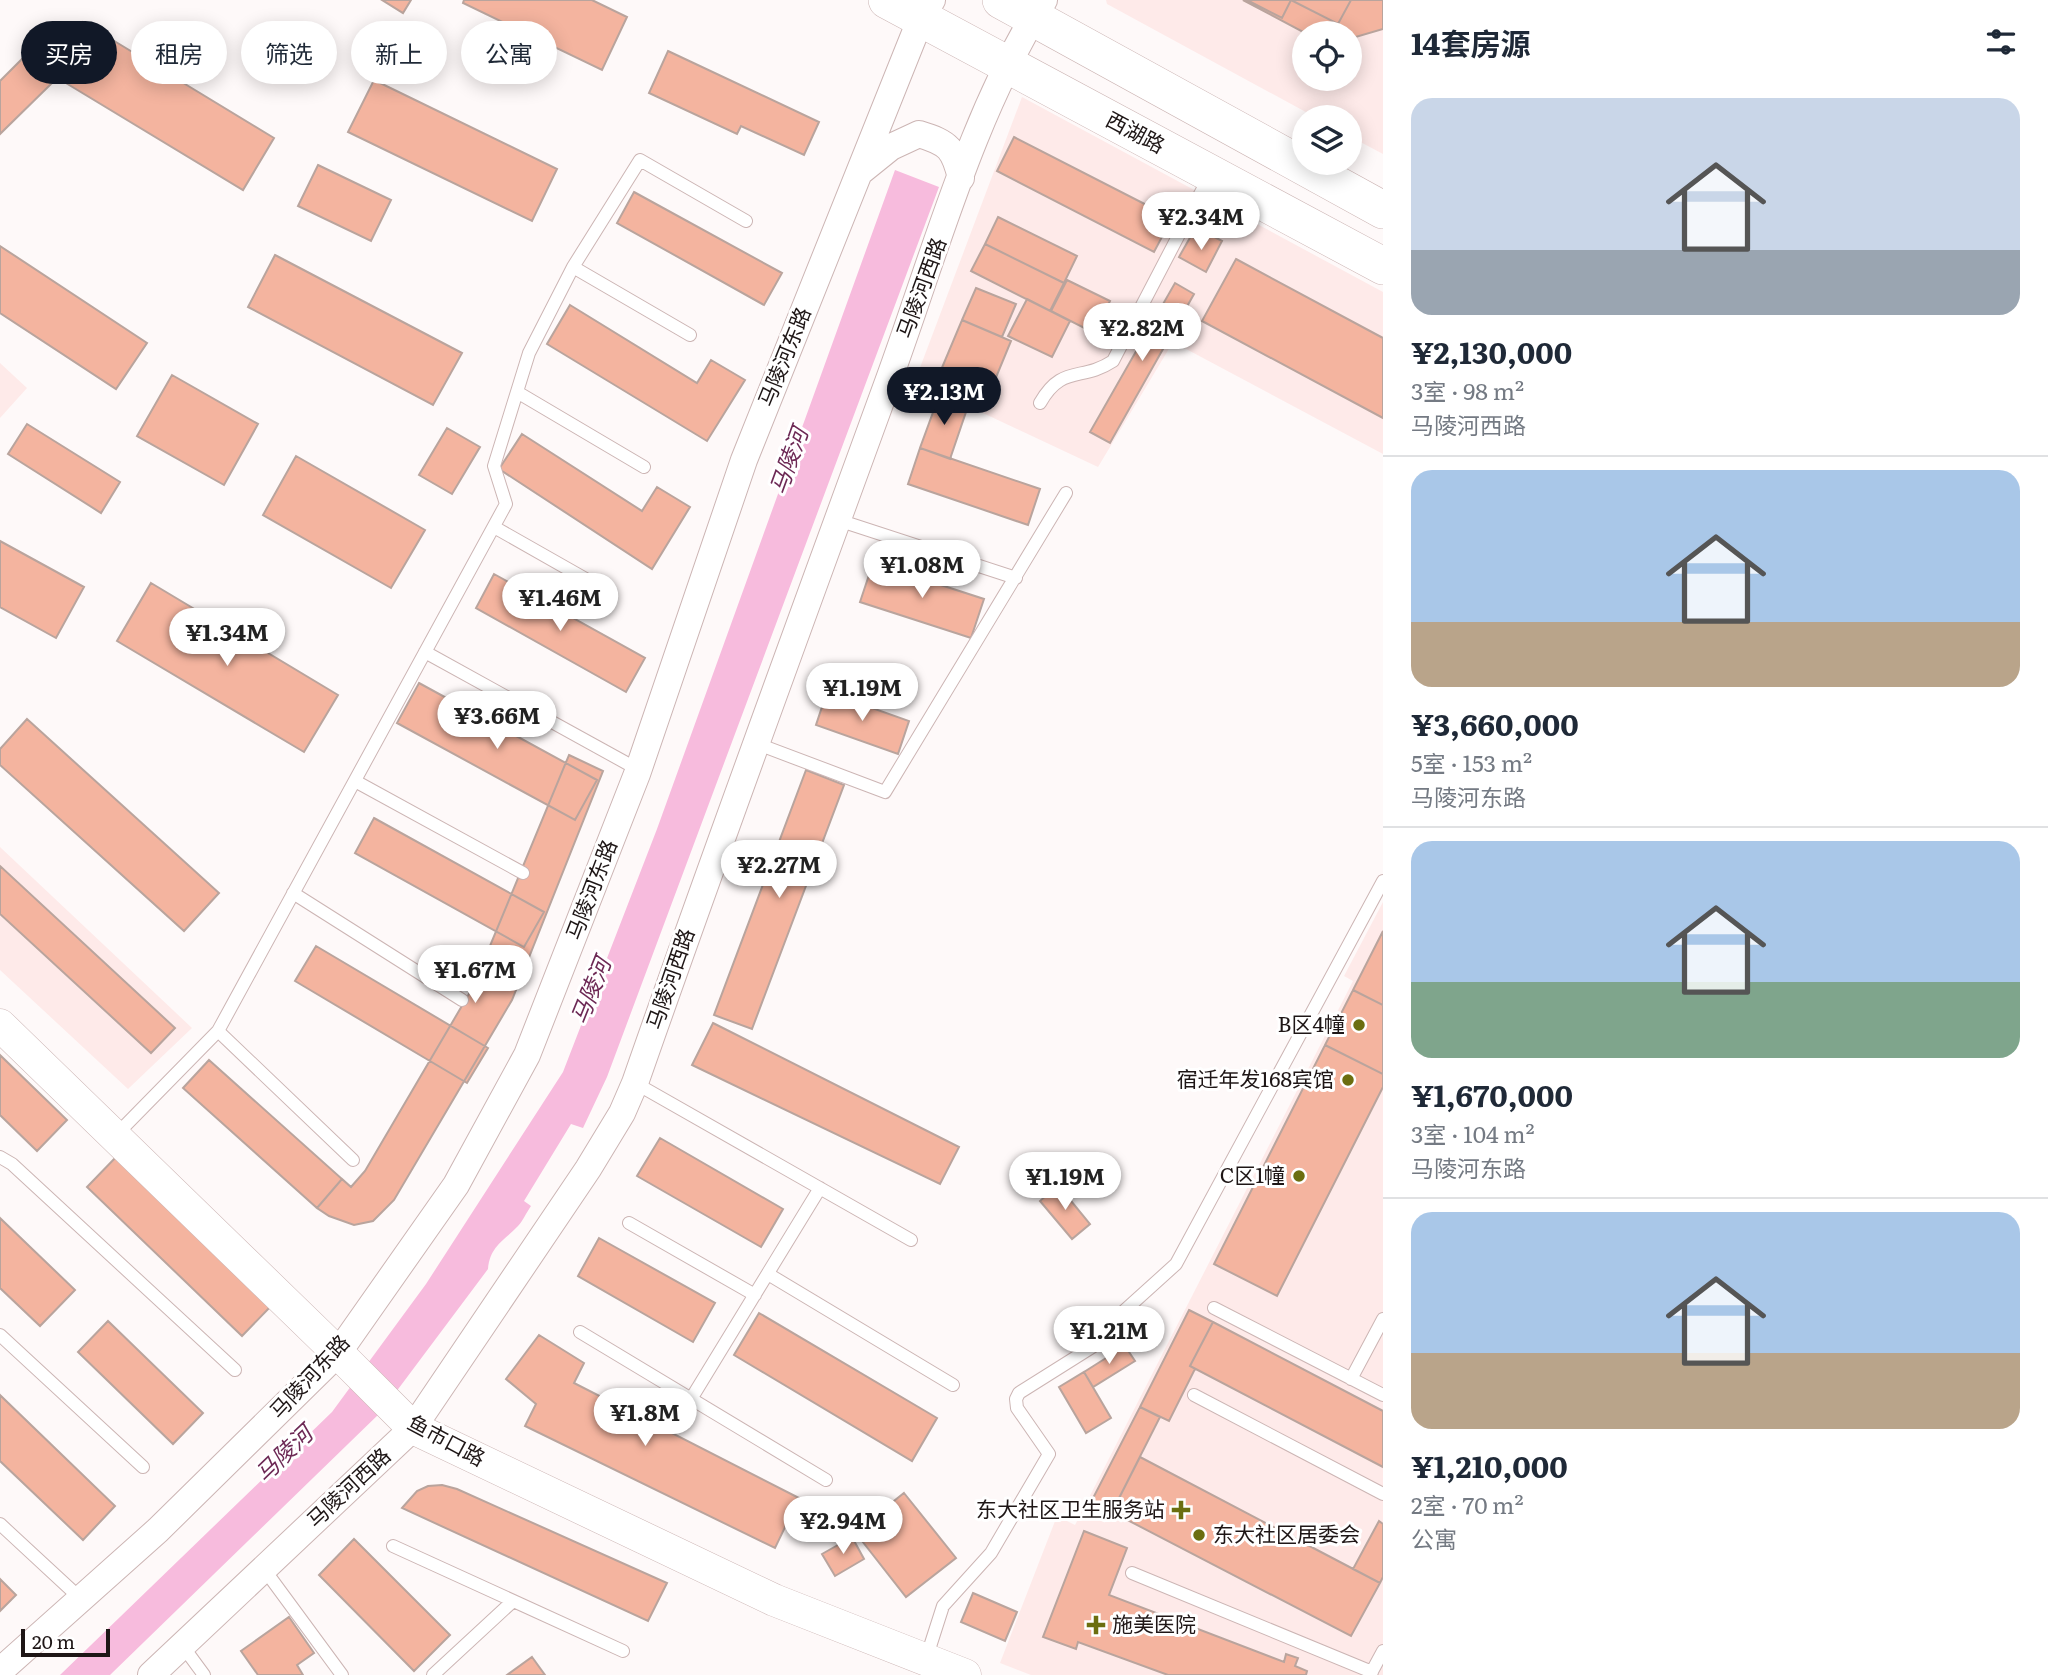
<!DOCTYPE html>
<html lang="zh">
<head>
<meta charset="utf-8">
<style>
  :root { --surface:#fff; --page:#f2f2f3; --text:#1f2937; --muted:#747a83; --line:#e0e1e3; --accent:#111827 }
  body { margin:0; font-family:Literata,"Noto Sans SC",serif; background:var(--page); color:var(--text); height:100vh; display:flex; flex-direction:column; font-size:26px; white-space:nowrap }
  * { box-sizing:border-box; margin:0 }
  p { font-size:23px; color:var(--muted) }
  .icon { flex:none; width:38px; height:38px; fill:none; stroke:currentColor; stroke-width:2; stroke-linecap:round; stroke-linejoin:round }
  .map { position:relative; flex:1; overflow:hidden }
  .details { display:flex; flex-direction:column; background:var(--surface); width:665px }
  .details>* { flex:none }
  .guide { position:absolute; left:21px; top:21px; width:665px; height:63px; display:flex; gap:14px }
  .tools { position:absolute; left:1292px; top:21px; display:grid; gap:14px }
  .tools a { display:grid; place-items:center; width:70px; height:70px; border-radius:50%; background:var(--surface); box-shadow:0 4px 18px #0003; font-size:35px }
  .scale { position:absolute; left:21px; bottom:18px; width:89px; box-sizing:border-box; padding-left:7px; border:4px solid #1e1616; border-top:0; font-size:19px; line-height:24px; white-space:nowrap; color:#1e1616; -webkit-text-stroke:5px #fff; paint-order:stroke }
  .price { position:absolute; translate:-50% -60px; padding:0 16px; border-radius:24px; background:#fff; color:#222; font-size:23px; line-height:46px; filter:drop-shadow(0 2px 4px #0008) }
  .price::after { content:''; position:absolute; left:50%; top:42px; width:21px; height:16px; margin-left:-10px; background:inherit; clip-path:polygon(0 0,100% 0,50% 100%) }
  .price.selected { background:var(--accent); color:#fff }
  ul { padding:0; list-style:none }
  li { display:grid; align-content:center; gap:14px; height:371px; padding:0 28px }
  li+li { border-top:2px solid var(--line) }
  li span { display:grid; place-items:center; height:217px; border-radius:21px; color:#555 }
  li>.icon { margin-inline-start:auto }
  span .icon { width:126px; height:126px; fill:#fffc; stroke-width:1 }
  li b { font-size:30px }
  h2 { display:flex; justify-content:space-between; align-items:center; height:84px; padding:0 28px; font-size:30px }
  .chip { padding:0 24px; border-radius:32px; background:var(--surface); box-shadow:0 4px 18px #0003; font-size:24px; line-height:63px }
  .chip.selected { background:var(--accent); color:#fff }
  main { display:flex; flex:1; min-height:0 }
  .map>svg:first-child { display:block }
  .built { fill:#feeae9; fill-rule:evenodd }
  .water { fill:#f7bbdd }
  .building { fill:#f4b49f; stroke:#b9a49d; stroke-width:2 }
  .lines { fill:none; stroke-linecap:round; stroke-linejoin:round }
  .service-casing { stroke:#ccb5b4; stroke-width:14 }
  .minor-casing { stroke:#ccb5b4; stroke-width:28 }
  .tertiary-casing { stroke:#ccb5b4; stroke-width:33 }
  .secondary-casing { stroke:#ccb5b4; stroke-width:38 }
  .service { stroke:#fff; stroke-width:12 }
  .minor { stroke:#fff; stroke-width:26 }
  .tertiary { stroke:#fff; stroke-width:32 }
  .secondary { stroke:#fff; stroke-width:37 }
  .poi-dot { fill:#6b6e10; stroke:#fff; stroke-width:2.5 }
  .labels { text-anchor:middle; stroke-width:6; stroke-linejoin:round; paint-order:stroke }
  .street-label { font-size:21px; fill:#1e1616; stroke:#fff }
  .poi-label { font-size:21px; fill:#1e1616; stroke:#fff; text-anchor:end }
  .water-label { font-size:23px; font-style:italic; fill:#6d2955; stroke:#fff }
</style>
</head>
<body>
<main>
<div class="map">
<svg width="1383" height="1675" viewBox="0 0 1383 1675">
  <rect width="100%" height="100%" fill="#fef9f9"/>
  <path class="built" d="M1106,0H1383V154L1349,136V117H1315L1107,4ZM1304,33H1349V79H1304Z
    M1022,97L1383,292V454L1173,342L1098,467L915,381Z
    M0,363L27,388L0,418Z
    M0,847L192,1028L128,1089L0,970Z
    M1383,902V1675H1031L1000,1663L1057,1516L1075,1525L1353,981L1344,976Z"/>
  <path class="water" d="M895,170L939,187L607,1077L583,1128L571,1124L524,1201L531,1206C526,1213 523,1221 518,1226C504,1241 490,1246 488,1269L381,1412L110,1675H60L332,1412L426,1284L563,1072L657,829Z"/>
  <path class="building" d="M382,0H411L403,13Z
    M464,0H592L627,17L602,70L463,3Z
    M1243,0H1383V29L1349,39V33H1305Z
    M1247,0H1351L1338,24L1291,0L1282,18Z
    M83,22L274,138L243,190L51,74Z
    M668,51L819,122L804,155L741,126L737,134L649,93Z
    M23,58L51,84L0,134V81Z
    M374,80L557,169L532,221L348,132Z
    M1014,137L1172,218L1154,252L997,171Z
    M318,165L391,200L371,241L298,206Z
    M634,192L782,273L764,305L617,223Z
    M998,217L1077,256L1064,283L985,244Z
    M1209,234L1222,241L1206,272L1179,257L1191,236L1204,244Z
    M985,244L1064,283L1050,311L971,271Z
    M0,246L147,343L116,389L0,313Z
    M275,255L462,353L433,405L248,307Z
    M1236,259L1383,338V418L1202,321Z
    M1067,280L1110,301L1094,333L1051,311Z
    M1175,283L1194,294L1110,443L1090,432Z
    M976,288L1016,304L1002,337L962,320Z
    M1027,299L1070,321L1052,357L1008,336Z
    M570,305L697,383L711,360L745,380L707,441L547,344Z
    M962,320L1011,341L983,409L933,389Z
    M172,375L258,424L224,485L137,436Z
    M939,396L968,406L950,459L920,448Z
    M27,424L120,482L101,513L8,454Z
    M447,428L480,447L452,494L419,475Z
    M522,434L642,511L657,487L690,507L652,569L499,469Z
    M920,448L1040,489L1028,525L908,484Z
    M296,456L425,530L391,588L263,515Z
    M0,541L84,587L56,638L0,607Z
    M873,563L984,599L971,638L860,602Z
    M494,574L645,658L626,692L476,608Z
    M151,583L338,695L304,752L117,641Z
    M419,683L597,780L575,820L397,723Z
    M827,692L909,721L898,754L816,725Z
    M27,719L219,893L184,931L0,765V749Z
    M569,755L603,771L512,1000L394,1200L373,1221L354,1225L329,1216L317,1208L342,1179L351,1187L365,1171L473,987Z
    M806,770L844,785L752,1029L714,1015Z
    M374,818L544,912L524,947L355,853Z
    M0,866L175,1028L151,1053L0,914Z
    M1383,931V1005L1353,990Z
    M316,946L488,1048L467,1083L295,981Z
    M1353,990L1383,1005V1074L1325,1045Z
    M713,1023L959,1147L940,1184L692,1065Z
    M1325,1045L1383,1074V1087L1277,1296L1214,1264Z
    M0,1055L67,1120L37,1151L0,1115Z
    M209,1060L342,1179L317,1208L183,1088Z
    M660,1138L783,1209L761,1247L637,1176Z
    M118,1155L273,1304L242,1336L87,1187Z
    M1058,1185L1090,1224L1072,1239L1040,1201Z
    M0,1218L75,1290L40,1326L0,1288Z
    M599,1238L715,1303L693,1342L578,1276Z
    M1189,1310L1213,1322L1190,1366L1195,1369L1169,1421L1140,1407Z
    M759,1313L937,1418L912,1461L734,1355Z
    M108,1321L203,1413L173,1444L78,1352Z
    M1213,1322L1383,1411V1467L1190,1366Z
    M539,1335L584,1363L574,1383L799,1498L775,1548L525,1426L536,1404L506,1379Z
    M1125,1346L1135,1361L1093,1387L1084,1372Z
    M1084,1372L1111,1418L1086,1433L1059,1387Z
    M0,1395L115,1506L83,1540L0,1461Z
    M1140,1407L1160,1417L1112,1512L1091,1502Z
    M1140,1457L1380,1583L1351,1636L1112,1512Z
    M442,1485L457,1489L667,1583L648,1621L402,1508L417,1491L428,1486Z
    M904,1493L956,1558L906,1597L855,1532Z
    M1379,1521L1383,1524V1577L1380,1583L1353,1569Z
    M1084,1531L1127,1548L1109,1595L1284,1662L1286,1654L1298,1658L1295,1666L1307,1671L1306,1675H1168L1078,1642L1076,1649L1043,1637Z
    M852,1537L864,1559L835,1576L822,1554Z
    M354,1539L450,1635L414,1671L319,1575Z
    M0,1579L16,1595L0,1611Z
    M973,1593L1017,1612L1005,1641L961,1622Z
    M289,1617L314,1653L297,1665L303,1675H258L241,1651Z
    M532,1657L545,1675H507Z"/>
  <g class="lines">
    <defs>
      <path id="service" d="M573,267L690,335
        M517,392L644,467
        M1040,403C1062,364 1081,382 1113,361L1209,177
        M838,520L1016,578
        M494,527L598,586
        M425,652L639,770
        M755,743L885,792L1066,493
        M355,781L523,873
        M293,893L462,1000
        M218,1031L353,1160
        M635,1083L911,1240
        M115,1136L218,1031L506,504L494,466L529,353L573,267L640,160L746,221
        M0,1157L12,1164L235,1370
        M629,1223L755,1295
        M768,1274L953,1385
        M1214,1308L1383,1395
        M580,1332L826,1480
        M0,1335L143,1467
        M1351,1379L1383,1319
        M1194,1395L1383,1494
        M691,1399L820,1188
        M0,1524L81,1599
        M393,1546L623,1651
        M264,1569L342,1675
        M1132,1573L1372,1672
        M182,1645L204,1675
        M926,1659L943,1606L991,1553L1049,1454L1017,1408L1016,1399L1019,1393L1100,1342L1124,1311L1176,1264L1383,881
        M433,1675L513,1601
        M1370,1675L1383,1651"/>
      <path id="minor" d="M860,172L891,147L919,134C949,143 954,149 961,178
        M0,1671L158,1530L338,1353L456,1185L527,1055L637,774L744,460L921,18L932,0
        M151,1675L413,1428L588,1169L622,1113L635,1083C717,848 803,615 888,382C935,254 971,116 1044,0"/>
      <path id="tertiary" d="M0,1025L338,1353L413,1428L774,1600L965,1675"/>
      <path id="secondary" d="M887,0L1383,266
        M1001,0L1383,210"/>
    </defs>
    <use href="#service" class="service-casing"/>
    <use href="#minor" class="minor-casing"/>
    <use href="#tertiary" class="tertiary-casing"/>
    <use href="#secondary" class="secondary-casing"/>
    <use href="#service" class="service"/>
    <use href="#minor" class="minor"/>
    <use href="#tertiary" class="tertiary"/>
    <use href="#secondary" class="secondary"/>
  </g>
  <g class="poi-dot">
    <circle cx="1359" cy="1025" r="7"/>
    <circle cx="1348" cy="1080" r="7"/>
    <circle cx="1299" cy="1176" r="7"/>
    <path d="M1177.5 1499.5h7v7h7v7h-7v7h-7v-7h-7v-7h7z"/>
    <circle cx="1199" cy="1535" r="7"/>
    <path d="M1092.5 1614.5h7v7h7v7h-7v7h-7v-7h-7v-7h7z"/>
  </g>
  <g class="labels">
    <g class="street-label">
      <text transform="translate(1135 133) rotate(28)" y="7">西湖路</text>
      <text transform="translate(922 288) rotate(-70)" y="7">马陵河西路</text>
      <text transform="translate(785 357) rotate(-68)" y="7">马陵河东路</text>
      <text transform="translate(592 890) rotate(-69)" y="7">马陵河东路</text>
      <text transform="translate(671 979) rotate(-71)" y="7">马陵河西路</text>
      <text transform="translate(310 1377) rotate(-47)" y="7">马陵河东路</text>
      <text transform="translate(446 1441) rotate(28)" y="7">鱼市口路</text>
      <text transform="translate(349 1488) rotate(-43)" y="7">马陵河西路</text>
    </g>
    <g class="poi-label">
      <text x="1345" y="1032">B区4幢</text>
      <text x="1334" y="1087">宿迁年发168宾馆</text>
      <text x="1285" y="1183">C区1幢</text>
      <text x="1165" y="1517">东大社区卫生服务站</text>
      <text x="1213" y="1542" text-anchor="start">东大社区居委会</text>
      <text x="1112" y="1632" text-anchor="start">施美医院</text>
    </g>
    <g class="water-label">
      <text transform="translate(789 461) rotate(-70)" y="8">马陵河</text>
      <text transform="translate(591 991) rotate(-68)" y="8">马陵河</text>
      <text transform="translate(284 1454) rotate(-44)" y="8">马陵河</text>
    </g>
  </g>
</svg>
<div class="tools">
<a><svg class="icon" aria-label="locate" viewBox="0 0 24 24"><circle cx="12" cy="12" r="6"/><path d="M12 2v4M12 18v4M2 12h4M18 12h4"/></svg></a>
<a><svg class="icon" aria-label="layers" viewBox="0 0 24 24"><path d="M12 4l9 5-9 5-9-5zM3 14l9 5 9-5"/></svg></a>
</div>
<div class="scale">20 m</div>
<b class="price" style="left:1201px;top:252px">¥2.34M</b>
<b class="price" style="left:1142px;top:363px">¥2.82M</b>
<b class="price selected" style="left:944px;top:427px">¥2.13M</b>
<b class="price" style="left:922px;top:600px">¥1.08M</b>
<b class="price" style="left:560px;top:633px">¥1.46M</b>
<b class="price" style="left:227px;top:668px">¥1.34M</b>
<b class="price" style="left:862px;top:723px">¥1.19M</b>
<b class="price" style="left:497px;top:751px">¥3.66M</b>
<b class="price" style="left:779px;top:900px">¥2.27M</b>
<b class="price" style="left:475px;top:1005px">¥1.67M</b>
<b class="price" style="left:1065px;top:1212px">¥1.19M</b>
<b class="price" style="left:1109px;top:1366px">¥1.21M</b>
<b class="price" style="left:645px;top:1448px">¥1.8M</b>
<b class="price" style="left:843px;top:1556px">¥2.94M</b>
<div class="guide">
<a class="chip selected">买房</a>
<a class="chip">租房</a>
<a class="chip">筛选</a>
<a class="chip">新上</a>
<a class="chip">公寓</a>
</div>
</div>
<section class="details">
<h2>14套房源<svg class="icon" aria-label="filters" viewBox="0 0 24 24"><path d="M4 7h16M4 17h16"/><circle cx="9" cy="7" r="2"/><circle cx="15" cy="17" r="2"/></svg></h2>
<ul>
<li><span style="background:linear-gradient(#c9d6e8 70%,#9aa5b1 0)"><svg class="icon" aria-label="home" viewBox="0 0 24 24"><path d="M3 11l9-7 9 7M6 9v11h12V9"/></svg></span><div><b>¥2,130,000</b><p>3室 · 98 m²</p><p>马陵河西路</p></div></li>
<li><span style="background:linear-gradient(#a9c7e8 70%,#b9a48a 0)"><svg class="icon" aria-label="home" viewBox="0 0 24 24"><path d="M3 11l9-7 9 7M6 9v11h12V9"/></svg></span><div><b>¥3,660,000</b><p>5室 · 153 m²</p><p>马陵河东路</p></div></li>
<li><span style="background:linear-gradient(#a9c7e8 65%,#7fa58c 0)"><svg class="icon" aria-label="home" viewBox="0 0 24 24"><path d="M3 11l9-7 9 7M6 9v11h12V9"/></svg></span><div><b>¥1,670,000</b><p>3室 · 104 m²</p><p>马陵河东路</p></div></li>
<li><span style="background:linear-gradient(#a9c7e8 65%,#b9a48a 0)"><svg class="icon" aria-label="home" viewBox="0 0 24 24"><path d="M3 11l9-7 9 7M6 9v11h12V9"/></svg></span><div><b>¥1,210,000</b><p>2室 · 70 m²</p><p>公寓</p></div></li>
</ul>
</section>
</main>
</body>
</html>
